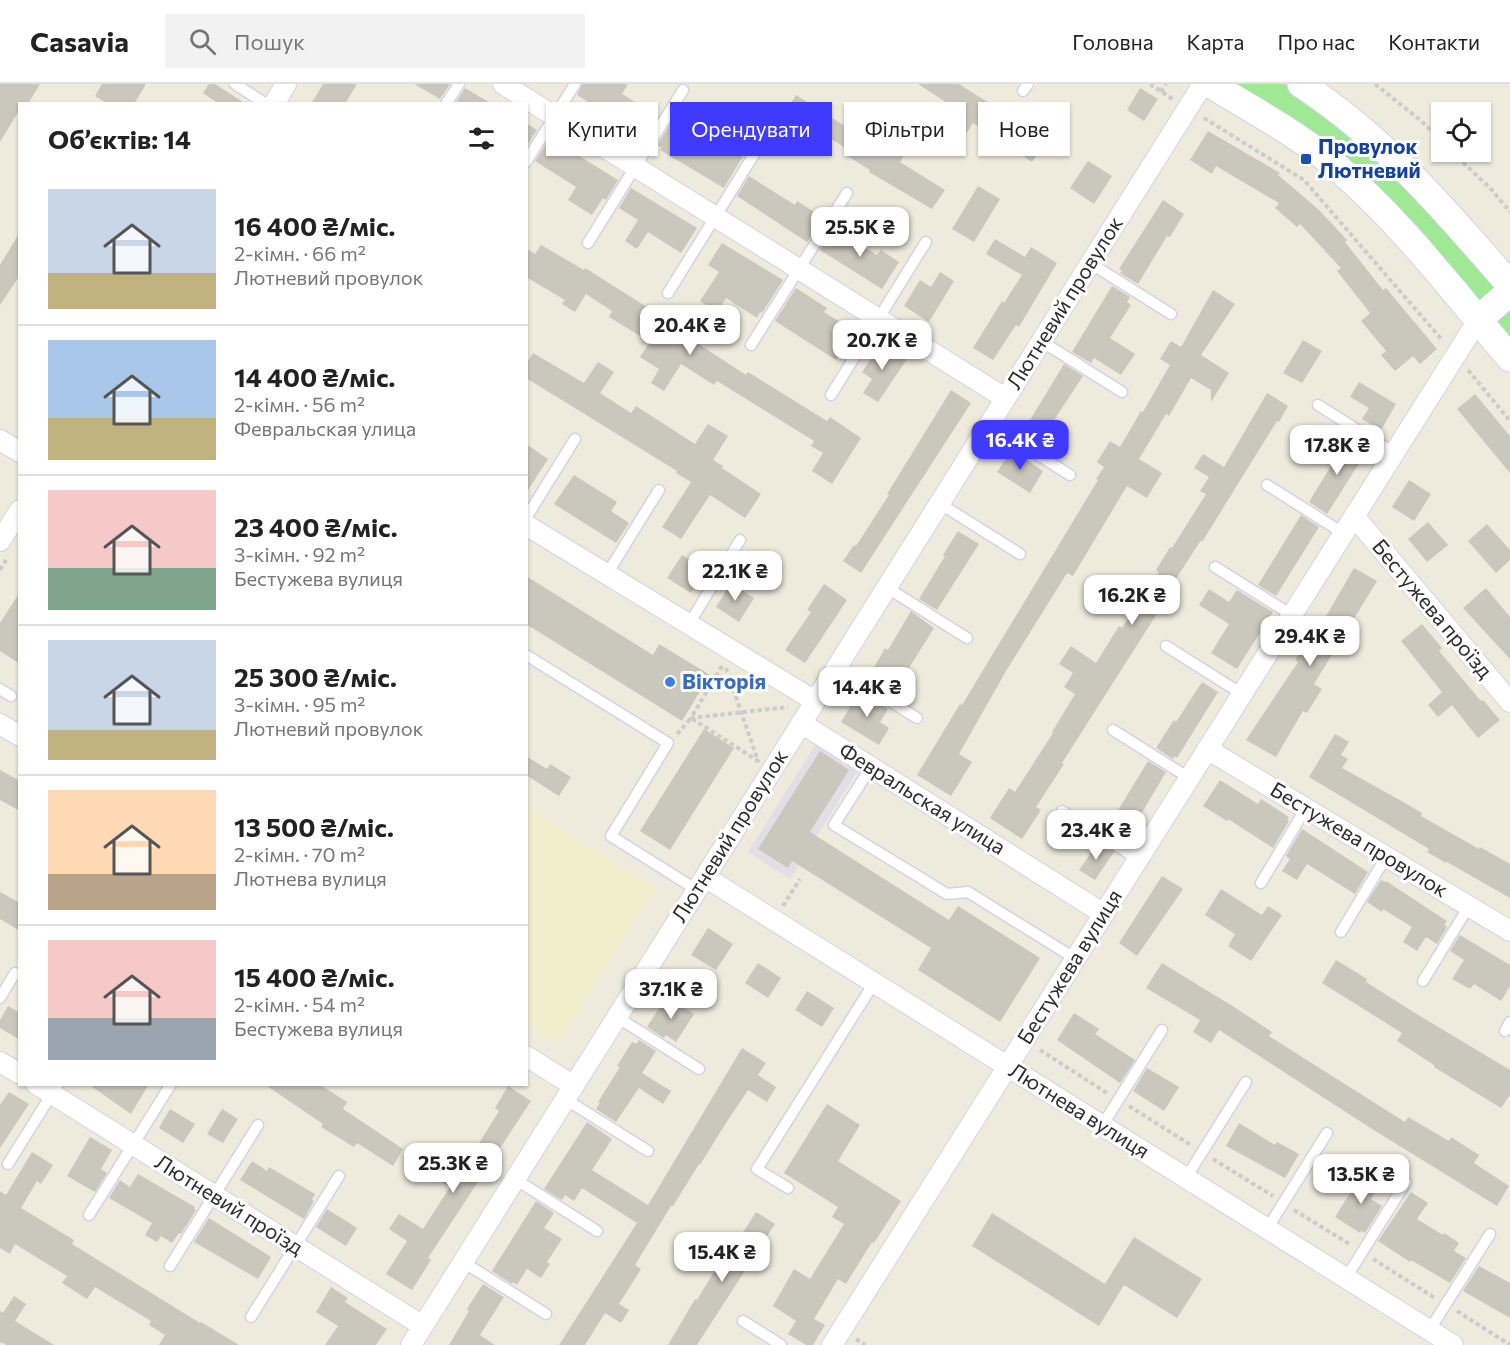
<!DOCTYPE html>
<html lang="uk">
<head>
<meta charset="utf-8">
<style>
  :root { --surface:#fff; --page:#f2f2f2; --text:#222; --muted:#767676; --line:#e0e0e0; --accent:#4039ff }
  body { margin:0; font-family:Commissioner,sans-serif; background:var(--page); color:var(--text); height:100vh; display:flex; flex-direction:column; font-size:22px; white-space:nowrap }
  * { box-sizing:border-box; margin:0 }
  p { font-size:20px; color:var(--muted) }
  .icon { flex:none; width:33px; height:33px; fill:none; stroke:currentColor; stroke-width:2; stroke-linecap:round; stroke-linejoin:round }
  .map { position:relative; flex:1; overflow:hidden }
  .panel { position:absolute; left:18px; top:18px; width:510px; height:984px; display:flex; flex-direction:column; background:var(--surface); border-radius:0px; box-shadow:0 2px 4px #0004 }
  .panel>* { flex:none }
  .top-card { position:absolute; left:546px; top:18px; width:570px; height:54px; display:flex; gap:12px }
  .controls { position:absolute; left:1431px; top:18px; display:grid; gap:12px }
  .controls a { display:grid; place-items:center; width:60px; height:60px; border-radius:0px; background:var(--surface); box-shadow:0 2px 4px #0004; font-size:30px }
  .price { position:absolute; translate:-50% -51px; padding:0 14px; border-radius:12px; background:#fff; color:#222; font-size:20px; line-height:39px; filter:drop-shadow(0 2px 3px #0008) }
  .price::after { content:''; position:absolute; left:50%; top:36px; width:18px; height:14px; margin-left:-9px; background:inherit; clip-path:polygon(0 0,100% 0,50% 100%) }
  .price.current { background:var(--accent); color:#fff }
  ul { padding:0; list-style:none }
  li { display:flex; align-items:center; gap:18px; height:150px; padding:0 30px }
  li+li { border-top:2px solid var(--line) }
  li span { display:grid; place-items:center; flex:none; width:168px; height:120px; border-radius:0px; color:#555 }
  li>.icon { margin-inline-start:auto }
  span .icon { width:72px; height:72px; fill:#fffc; stroke-width:1 }
  li b { font-size:26px }
  h2 { display:flex; justify-content:space-between; align-items:center; height:72px; padding:0 30px; font-size:26px }
  .pill { padding:0 21px; border-radius:0px; background:var(--surface); box-shadow:0 2px 4px #0004; font-size:21px; line-height:54px }
  .pill.current { background:var(--accent); color:#fff }
  header { display:flex; align-items:center; gap:36px; box-sizing:border-box; height:84px; padding:0 30px; background:var(--surface); border-bottom:2px solid var(--line) }
  header strong { font-size:28px }
  nav { display:flex; gap:33px; margin-inline-start:auto; font-size:21px }
  .search { width:420px; height:54px; background:var(--page); display:flex; align-items:center; gap:15px; box-sizing:border-box; padding:0 21px; border-radius:0px; color:var(--muted); font-size:22px }
  .map>svg:first-child { display:block }
  .industrial { fill:#e2dee6 }
  .education { fill:#f1edcb }
  .green { fill:#9fe995 }
  .building { fill:#cac7bc }
  .lines { fill:none; stroke-linecap:round; stroke-linejoin:round }
  .lane-casing { stroke:#d2d2e5; stroke-width:13 }
  .street-casing { stroke:#d2d2e5; stroke-width:22 }
  .secondary-casing { stroke:#d2d2e5; stroke-width:29 }
  .path { stroke:#ccc; stroke-width:4; stroke-dasharray:4.5 3; stroke-linecap:butt }
  .lane { stroke:#fff; stroke-width:10 }
  .street { stroke:#fff; stroke-width:20 }
  .secondary { stroke:#fff; stroke-width:27 }
  .transit-dot { fill:#1a4fb4; stroke:#fff; stroke-width:2 }
  .shop-dot { fill:#3f7fe0; stroke:#fff; stroke-width:2 }
  .labels { text-anchor:middle; stroke-width:6; stroke-linejoin:round; paint-order:stroke }
  .transit-label { font-size:21px; font-weight:bold; fill:#164399; stroke:#fff; text-anchor:start }
  .street-label { font-size:21px; fill:#2c2c2c; stroke:#fff }
  .shop-label { font-size:21px; font-weight:bold; fill:#366cbe; stroke:#fff; text-anchor:start }
</style>
</head>
<body>
<header>
<strong>Casavia</strong>
<div class="search"><svg class="icon" aria-label="search" viewBox="0 0 24 24"><circle cx="10" cy="10" r="6"/><path d="M15 15l6 6"/></svg>Пошук</div>
<nav><a>Головна</a><a>Карта</a><a>Про нас</a><a>Контакти</a></nav>
</header>
<div class="map">
<svg width="1510" height="1261" viewBox="0 0 1510 1261">
  <rect width="100%" height="100%" fill="#eeebdd"/>
  <path class="industrial" d="M817,658L859,685L790,795L748,768Z"/>
  <path class="education" d="M527,723L655,804L558,959L527,939Z"/>
  <path class="green" d="M1209,0H1301L1510,201V274L1398,142Z"/>
  <path class="building" d="M0,0H40L28,20H20V25L0,58Z
    M102,0H146L134,20H108L95,12Z
    M209,0H215L246,20H219L203,9Z
    M323,0H357L345,20H311Z
    M414,0H450L440,15Z
    M582,0H628L622,10L658,32L645,53L577,11Z
    M918,0H959L1047,56L1032,78L973,39L961,58L944,47L958,26Z
    M465,4L492,20H455Z
    M1140,4L1158,15L1144,37L1127,26Z
    M796,11L882,66L891,51L909,63L900,78L945,106L932,125L869,88L870,86L846,71L849,66L823,50L820,55L783,32Z
    M679,35L721,61L727,52L747,65L724,104L660,66L662,64L658,61L670,40L675,43Z
    M526,39L537,46L526,63Z
    M1208,47L1280,89L1278,91L1318,125L1347,156L1345,158L1383,206L1386,204L1437,265L1420,280L1413,272L1395,287L1381,271L1386,267L1361,237L1370,229L1337,187L1341,184L1300,140L1297,143L1275,124L1279,119L1216,82L1212,90L1190,76Z
    M550,54L618,96L606,116L603,114L592,131L568,116L576,103L535,77Z
    M1088,77L1112,92L1094,120L1070,104Z
    M749,92L795,121L797,117L819,131L817,134L821,136L807,158L737,112Z
    M978,102L1000,115L974,158L952,145Z
    M631,104L697,144L681,169L648,148L637,165L625,157L638,136L619,124Z
    M1163,116L1184,130L1170,153L1167,152L1138,200L1120,189L1122,187L1119,185Z
    M834,144L877,171L881,166L899,178L882,205L820,166Z
    M20,148V191L0,221V181Z
    M995,155L1025,173L1031,163L1057,179L1019,243L1016,241L993,276L973,264L1002,217L1004,219L1022,191L986,170Z
    M722,159L783,196L762,229L760,228L757,234L726,214L717,228L700,217L719,188L708,181Z
    M541,161L584,186L585,184L647,223L646,226L746,291L748,288L827,337L830,333L861,354L832,400L812,387L823,369L811,362L814,357L717,297L714,301L681,280L664,307L651,299L659,285L640,273L650,258L609,233L612,227L586,210L575,228L562,220L565,216L526,193V164L535,170Z
    M940,188L954,197L929,238L904,222L920,196L931,203Z
    M1112,202L1130,213L1127,218L1131,221L1110,254L1135,270L1121,291L1094,274L1091,279L1072,268Z
    M796,204L827,224L824,228L854,247L836,276L775,237Z
    M1213,206L1235,220L1201,271L1229,289L1211,318V306L1191,294L1169,332L1166,330L1139,375L1162,389L1147,414L1127,402L1073,492L1067,489L1006,587L959,670L972,678L951,712L917,691L960,620L962,621L1098,396L1096,395L1104,383L1097,378L1110,357L1120,363L1141,327L1143,328L1170,281L1160,275L1171,257L1181,263Z
    M1303,256L1322,267L1302,299L1283,289Z
    M882,258L907,275L878,318L863,309L872,295L862,288Z
    M533,269L584,299L598,278L614,288L600,309L631,329L636,322L695,360L708,340L728,352L713,376L723,382L722,384L761,410L745,434L710,411L681,455L662,443L691,398L676,389L677,387L526,294V280Z
    M1064,280L1083,292L1037,362L1021,351Z
    M1359,298L1396,320L1381,346L1362,335L1369,324L1350,313Z
    M951,306L971,319L861,489L843,477L854,461L856,462L889,411L887,410Z
    M1267,309L1288,322L1279,338L1277,337L1202,458L1201,456L1163,515L1165,517L1062,679L1064,680L1036,723L1041,726L1022,755L990,734L1009,704L1015,708L1053,649L1052,648L1075,610L1064,603L1073,589L1059,580L1071,562L1096,579L1119,542L1122,544L1159,488L1156,486L1170,463L1172,464L1206,410L1200,407L1209,393L1194,384L1203,370L1224,383Z
    M1475,310L1510,352V389L1457,325Z
    M1344,356L1365,370L1327,430L1309,418L1332,380L1330,378Z
    M526,360L548,375L526,409Z
    M1013,364L1029,374L1028,377L1043,387L1030,409L997,388Z
    M574,391L617,418L611,427L629,439L616,459L554,420Z
    M1409,396L1431,410L1414,437L1392,423Z
    M1301,431L1319,443L1276,512L1258,501Z
    M1428,438L1448,461L1427,478L1408,455Z
    M1487,440L1510,466V476L1496,489L1468,457Z
    M958,447L979,460L937,526L919,515L945,472L943,471Z
    M682,471L705,485L691,509L667,494Z
    M1354,484L1377,497L1314,600L1322,605L1307,629L1303,627L1276,673L1246,656L1298,578L1295,576L1311,550L1314,553Z
    M526,492L653,571L659,560L710,591L682,637L526,540Z
    M731,499L754,514L739,538L716,523Z
    M824,500L847,516L805,579L785,566L811,528L807,526Z
    M1486,504L1510,533V575L1463,524Z
    M1209,505L1229,518L1237,506L1273,528L1237,585L1211,569L1229,540L1199,521Z
    M20,508V580L0,567V539Z
    M911,527L934,544L904,592L902,591L890,608L868,594L885,564L888,566Z
    M1422,540L1442,564L1439,567L1481,617L1483,616L1500,636L1478,654L1452,621L1438,633L1428,621L1442,608L1401,557Z
    M1202,598L1218,608L1177,674L1175,672L1173,675L1156,664L1174,636L1176,638Z
    M860,607L888,625L880,638L889,644L879,661L841,638Z
    M704,645L734,664L670,766L640,747Z
    M1335,650L1349,658L1341,671L1348,675L1342,684L1405,719L1422,729L1421,732L1479,765L1480,763L1510,780V814L1447,778L1446,779L1427,768L1429,765L1309,693Z
    M820,667L849,686L810,748L949,836L958,822L1040,874L1000,938L918,886L931,864L792,777L788,784L758,765Z
    M526,672L547,685L550,680L571,693L559,712L526,691Z
    M1148,677L1166,688L1127,754L1124,752L1122,756L1106,746Z
    M0,686L20,697V727L0,716Z
    M1220,696L1258,720L1261,715L1289,733L1287,736L1289,737L1273,764L1228,735L1227,737L1203,722Z
    M1302,745L1368,788L1355,810L1307,780L1297,796L1282,787L1290,775L1286,772Z
    M1098,759L1114,768L1095,796L1079,786Z
    M1162,792L1183,805L1137,872L1119,859Z
    M1381,796L1385,798L1386,797L1447,837L1444,841L1447,843L1437,860L1426,853L1417,867L1403,858L1412,843L1383,825L1382,828L1367,818Z
    M1221,805L1262,831L1268,822L1282,831L1251,877L1228,862L1235,850L1205,831Z
    M0,808L20,819V847L0,835Z
    M708,844L733,860L716,886L691,871Z
    M1460,851L1510,881V902L1501,917L1474,900L1470,905L1452,895L1464,876L1450,867Z
    M1336,876L1367,895L1366,898L1415,929L1510,986V1011L1501,1024L1434,983V981L1397,957L1402,949L1322,899Z
    M758,879L781,894L768,914L745,899Z
    M1162,879L1234,923L1272,948L1269,952L1405,1038L1408,1033L1449,1057L1451,1053L1479,1071L1474,1079L1509,1102L1497,1122L1372,1045L1219,946L1211,959L1193,948L1200,936L1146,904Z
    M807,907L834,924L822,943L795,926Z
    M667,912L694,930L676,958L666,951L664,954L647,943Z
    M8,922L20,929V956L0,944V936Z
    M1074,929L1099,945L1095,950L1135,976L1120,999L1057,956Z
    M639,956L656,967L642,989L671,1007L663,1020L639,1004L616,1038L596,1025L600,1019L598,1018L620,983L617,982L632,958L637,960Z
    M742,964L766,979L758,991L776,1003L767,1018L748,1006L724,1042L700,1081L699,1080L673,1122H671L635,1181L641,1185L619,1220L629,1226L621,1239L605,1229L585,1261H559L637,1139L582,1104L574,1117L565,1111L562,1116L544,1105L587,1038L612,1055L592,1086L648,1121Z
    M1147,984L1179,1003L1164,1027L1133,1007Z
    M88,1000H149L131,1030Z
    M264,1000H319L347,1018L343,1025L403,1065L393,1082L357,1059L354,1063L321,1043L323,1040Z
    M508,1002L531,1017L428,1174L431,1176L412,1206L386,1190L407,1157L389,1145L399,1130L423,1145L450,1103L435,1093L444,1080L460,1090L499,1027L495,1024Z
    M9,1008L29,1020L0,1064V1021Z
    M827,1020L860,1041L838,1077L901,1117L874,1159L872,1158L846,1200L838,1195L814,1235L825,1241L813,1261H806L788,1250L796,1237L773,1222L794,1185L810,1195L844,1140L832,1133L838,1123L784,1089Z
    M170,1025L195,1040L183,1059L159,1044Z
    M222,1025L238,1035L223,1059L207,1050Z
    M1239,1039L1275,1061L1277,1058L1299,1070L1285,1094L1226,1062Z
    M90,1053L112,1066L101,1085L107,1089L95,1108L67,1092Z
    M32,1068L53,1081L41,1100L37,1097L21,1124L74,1156L72,1160L200,1239L201,1238L239,1261H159L165,1251L149,1241L151,1237L95,1203L87,1215L62,1199L67,1192L15,1160L10,1170L0,1164V1107L6,1111Z
    M252,1077L267,1087L269,1083L315,1110L312,1116L314,1117L304,1135L240,1096Z
    M1363,1088L1381,1099L1371,1115L1382,1122L1365,1149L1361,1147L1360,1149L1335,1133Z
    M138,1090L195,1123L194,1125L196,1126L181,1150L179,1149L172,1159L161,1152L157,1158L145,1151L152,1139L109,1114L120,1096L130,1103Z
    M1411,1108L1428,1119L1417,1135L1443,1151L1444,1149L1459,1159L1454,1167L1466,1174L1450,1199L1411,1176L1410,1178L1378,1157Z
    M536,1117L554,1129L544,1144L562,1155L547,1178L550,1180L541,1194L527,1185L517,1201L513,1198L512,1200L492,1187Z
    M327,1125L357,1144L346,1162L316,1143Z
    M756,1128L775,1140L697,1261H668L695,1215L697,1216L720,1178L723,1180Z
    M992,1129L1105,1200L1134,1153L1202,1195L1177,1234L1124,1201L1099,1242L972,1162Z
    M209,1134L271,1173L258,1195L194,1158Z
    M1479,1182L1510,1199V1234L1463,1207Z
    M483,1200L504,1213L480,1251L495,1261H449L469,1227L467,1225Z
    M331,1203L348,1214L345,1218L387,1245L376,1261H325L338,1242L316,1228Z
    M14,1212L26,1220L15,1237L54,1261H6L1,1258L0,1260V1227L3,1229Z"/>
  <g class="lines">
    <defs>
      <path id="lane" d="M235,0L266,20
        M1023,7L1028,0
        M446,20L459,0
        M526,78L575,0
        M588,159L683,6
        M1090,179L1171,230
        M668,209L763,56
        M1041,257L1122,308
        M751,261L847,109
        M831,311L926,158
        M1318,321L1394,369
        M989,340L1070,391
        M1267,401L1343,449
        M939,419L1020,470
        M526,434L575,355
        M1215,483L1292,531
        M607,490L659,406
        M886,503L967,554
        M689,540L740,456
        M1166,562L1242,610
        M526,571L668,659L611,752L697,806
        M836,583L917,634
        M0,605L11,612
        M1113,646L1189,694
        M871,683L834,741L947,810L968,808L1076,875
        M1062,727L1138,775
        M1261,799L1306,724
        M1341,848L1386,773
        M1423,897L1469,822
        M0,914L15,889
        M617,933L699,985
        M1505,947L1510,938
        M565,1015L648,1067
        M1102,1042L1162,946
        M8,1080L58,1000
        M1186,1094L1246,998
        M515,1095L597,1147
        M788,1104L757,1085L874,899
        M89,1131L171,1000
        M1267,1145L1327,1049
        M463,1178L546,1230
        M170,1182L258,1041
        M1346,1194L1406,1098
        M251,1233L339,1092
        M743,1237L781,1261
        M1429,1247L1490,1150"/>
      <path id="street" d="M503,0L1005,314
        M274,20L286,0
        M0,356L20,368
        M1354,432L1510,618
        M526,441L815,617
        M0,457L20,426
        M801,639L1104,830
        M0,640L20,652
        M1207,665L1510,847
        M705,793L1453,1261
        M526,972L574,1002
        M0,978L20,990
        M36,1000L423,1242
        M411,1261L1203,0
        M832,1261L1478,236"/>
      <path id="secondary" d="M1210,0C1251,25 1294,48 1332,79C1400,136 1453,207 1510,274
        M1301,0C1385,55 1445,126 1510,201
        M1478,236L1510,208"/>
    </defs>
    <use href="#lane" class="lane-casing"/>
    <use href="#street" class="street-casing"/>
    <use href="#secondary" class="secondary-casing"/>
    <path class="path" d="M1150,0L1174,16
      M1375,0L1420,36L1442,57
      M1161,8L1166,0
      M1204,34L1304,96L1443,257
      M1452,68L1491,105L1510,128
      M1468,286L1510,337
      M0,486L8,473
      M722,582L691,634L788,623
      M677,650L691,634L758,677L726,584
      M783,822L800,795
      M1040,966L1107,1009
      M1129,1022L1191,1061
      M1213,1075L1273,1112
      M1294,1126L1351,1161
      M1373,1175L1435,1214
      M1457,1227L1510,1261
      M856,1255L865,1261"/>
    <use href="#lane" class="lane"/>
    <use href="#street" class="street"/>
    <use href="#secondary" class="secondary"/>
  </g>
  <rect class="transit-dot" x="1300" y="69" width="12" height="12" rx="3"/>
  <circle class="shop-dot" cx="670" cy="598" r="6"/>
  <g class="labels">
    <g class="transit-label">
      <text x="1318" y="70">Провулок<tspan x="1318" dy="24">Лютневий</tspan></text>
    </g>
    <g class="street-label">
      <text transform="translate(1065 219) rotate(-58)" y="7">Лютневий провулок</text>
      <text transform="translate(1432 525) rotate(50)" y="7">Бестужева проїзд</text>
      <text transform="translate(922 715) rotate(32)" y="7">Февральская улица</text>
      <text transform="translate(730 752) rotate(-58)" y="7">Лютневий провулок</text>
      <text transform="translate(1359 756) rotate(31)" y="7">Бестужева провулок</text>
      <text transform="translate(1070 883) rotate(-58)" y="7">Бестужева вулиця</text>
      <text transform="translate(1079 1027) rotate(32)" y="7">Лютнева вулиця</text>
      <text transform="translate(229 1121) rotate(32)" y="7">Лютневий проїзд</text>
    </g>
    <g class="shop-label">
      <text x="682" y="605">Вікторія</text>
    </g>
  </g>
</svg>
<div class="controls">
<a><svg class="icon" aria-label="locate" viewBox="0 0 24 24"><circle cx="12" cy="12" r="6"/><path d="M12 2v4M12 18v4M2 12h4M18 12h4"/></svg></a>
</div>
<b class="price" style="left:860px;top:174px">25.5K ₴</b>
<b class="price" style="left:690px;top:272px">20.4K ₴</b>
<b class="price" style="left:882px;top:287px">20.7K ₴</b>
<b class="price current" style="left:1020px;top:387px">16.4K ₴</b>
<b class="price" style="left:1337px;top:392px">17.8K ₴</b>
<b class="price" style="left:735px;top:518px">22.1K ₴</b>
<b class="price" style="left:1132px;top:542px">16.2K ₴</b>
<b class="price" style="left:1310px;top:583px">29.4K ₴</b>
<b class="price" style="left:867px;top:634px">14.4K ₴</b>
<b class="price" style="left:1096px;top:777px">23.4K ₴</b>
<b class="price" style="left:671px;top:936px">37.1K ₴</b>
<b class="price" style="left:453px;top:1110px">25.3K ₴</b>
<b class="price" style="left:1361px;top:1121px">13.5K ₴</b>
<b class="price" style="left:722px;top:1199px">15.4K ₴</b>
<div class="top-card">
<a class="pill">Купити</a>
<a class="pill current">Орендувати</a>
<a class="pill">Фільтри</a>
<a class="pill">Нове</a>
</div>
<section class="panel">
<h2>Об’єктів: 14<svg class="icon" aria-label="filters" viewBox="0 0 24 24"><path d="M4 7h16M4 17h16"/><circle cx="9" cy="7" r="2"/><circle cx="15" cy="17" r="2"/></svg></h2>
<ul>
<li><span style="background:linear-gradient(#c9d6e8 70%,#c2b280 0)"><svg class="icon" aria-label="home" viewBox="0 0 24 24"><path d="M3 11l9-7 9 7M6 9v11h12V9"/></svg></span><div><b>16 400 ₴/міс.</b><p>2-кімн. · 66 m²</p><p>Лютневий провулок</p></div></li>
<li><span style="background:linear-gradient(#a9c7e8 65%,#c2b280 0)"><svg class="icon" aria-label="home" viewBox="0 0 24 24"><path d="M3 11l9-7 9 7M6 9v11h12V9"/></svg></span><div><b>14 400 ₴/міс.</b><p>2-кімн. · 56 m²</p><p>Февральская улица</p></div></li>
<li><span style="background:linear-gradient(#f6c9c9 65%,#7fa58c 0)"><svg class="icon" aria-label="home" viewBox="0 0 24 24"><path d="M3 11l9-7 9 7M6 9v11h12V9"/></svg></span><div><b>23 400 ₴/міс.</b><p>3-кімн. · 92 m²</p><p>Бестужева вулиця</p></div></li>
<li><span style="background:linear-gradient(#c9d6e8 75%,#c2b280 0)"><svg class="icon" aria-label="home" viewBox="0 0 24 24"><path d="M3 11l9-7 9 7M6 9v11h12V9"/></svg></span><div><b>25 300 ₴/міс.</b><p>3-кімн. · 95 m²</p><p>Лютневий провулок</p></div></li>
<li><span style="background:linear-gradient(#ffd9b3 70%,#b9a48a 0)"><svg class="icon" aria-label="home" viewBox="0 0 24 24"><path d="M3 11l9-7 9 7M6 9v11h12V9"/></svg></span><div><b>13 500 ₴/міс.</b><p>2-кімн. · 70 m²</p><p>Лютнева вулиця</p></div></li>
<li><span style="background:linear-gradient(#f6c9c9 65%,#9aa5b1 0)"><svg class="icon" aria-label="home" viewBox="0 0 24 24"><path d="M3 11l9-7 9 7M6 9v11h12V9"/></svg></span><div><b>15 400 ₴/міс.</b><p>2-кімн. · 54 m²</p><p>Бестужева вулиця</p></div></li>
</ul>
</section>
</div>
</body>
</html>
